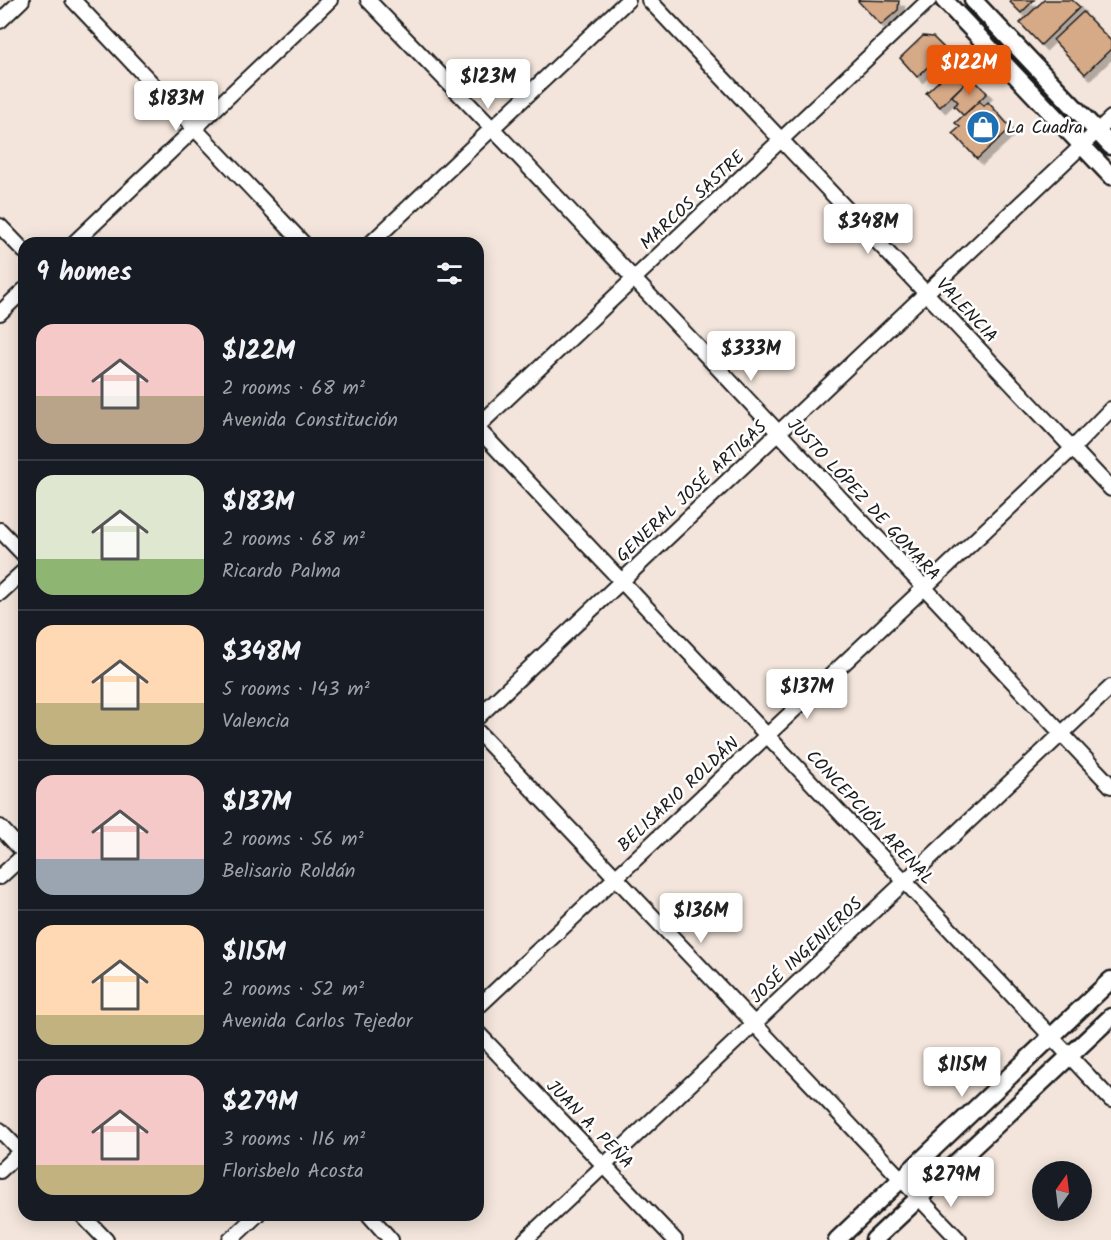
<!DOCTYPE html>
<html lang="en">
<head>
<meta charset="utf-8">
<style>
  :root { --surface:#171b24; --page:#242831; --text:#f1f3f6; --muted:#9ea1a6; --line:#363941; --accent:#ea580c }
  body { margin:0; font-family:Kalam,sans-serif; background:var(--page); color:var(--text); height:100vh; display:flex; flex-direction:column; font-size:22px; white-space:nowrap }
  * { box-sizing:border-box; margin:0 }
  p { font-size:20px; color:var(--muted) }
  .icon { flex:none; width:33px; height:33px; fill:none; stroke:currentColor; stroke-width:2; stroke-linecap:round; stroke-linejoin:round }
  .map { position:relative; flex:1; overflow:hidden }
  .side { position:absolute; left:18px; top:237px; width:466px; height:984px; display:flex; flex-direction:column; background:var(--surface); border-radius:18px; box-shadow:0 3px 15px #0003 }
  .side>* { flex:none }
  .needle { width:39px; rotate:14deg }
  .fabs { position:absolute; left:1032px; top:1161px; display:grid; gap:12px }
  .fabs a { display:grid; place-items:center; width:60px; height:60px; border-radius:50%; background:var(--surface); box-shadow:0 3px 15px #0003; font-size:30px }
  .price { position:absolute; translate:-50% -51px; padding:0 14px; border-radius:6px; background:#fff; color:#222; font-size:20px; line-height:39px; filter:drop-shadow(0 2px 3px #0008) }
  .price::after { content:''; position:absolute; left:50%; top:36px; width:18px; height:14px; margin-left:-9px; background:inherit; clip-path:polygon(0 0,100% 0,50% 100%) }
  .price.on { background:var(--accent); color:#fff }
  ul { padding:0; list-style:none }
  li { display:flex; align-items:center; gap:18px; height:150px; padding:0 18px }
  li+li { border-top:2px solid var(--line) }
  li span { display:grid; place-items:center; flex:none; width:168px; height:120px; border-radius:18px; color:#555 }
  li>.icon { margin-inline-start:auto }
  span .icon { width:72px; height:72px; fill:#fffc; stroke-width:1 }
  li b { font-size:26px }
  h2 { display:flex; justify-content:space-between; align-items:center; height:72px; padding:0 18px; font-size:26px }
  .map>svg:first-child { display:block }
  .building { fill:#d6a987; stroke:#1c1c1c; stroke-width:1.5; filter:url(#shadow) }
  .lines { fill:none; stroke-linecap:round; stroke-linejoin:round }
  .minor-casing { stroke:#1c1c1c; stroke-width:18 }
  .major-casing { stroke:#1c1c1c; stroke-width:21 }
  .minor { stroke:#fff; stroke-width:14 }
  .major { stroke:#fff; stroke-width:16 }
  .labels { text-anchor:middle; stroke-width:5; stroke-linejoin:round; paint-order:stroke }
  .poi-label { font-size:18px; fill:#1c1c1c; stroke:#fff; text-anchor:start }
  .street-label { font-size:18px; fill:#1c1c1c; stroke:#fff }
</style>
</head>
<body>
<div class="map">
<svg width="1111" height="1240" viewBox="0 0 1111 1240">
  <defs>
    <filter id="shadow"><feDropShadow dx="5.5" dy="5.5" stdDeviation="0" flood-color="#0004"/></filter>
  </defs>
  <rect width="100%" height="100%" fill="#f3e5db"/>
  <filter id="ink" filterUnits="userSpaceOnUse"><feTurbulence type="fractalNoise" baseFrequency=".0167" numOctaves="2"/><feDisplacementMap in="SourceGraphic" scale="12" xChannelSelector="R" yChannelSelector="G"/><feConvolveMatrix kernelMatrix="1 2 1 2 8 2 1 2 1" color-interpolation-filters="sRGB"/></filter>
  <g filter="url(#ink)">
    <path class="building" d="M1012,0H1034L1021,13L1010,2Z
      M1044,0H1072L1080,7L1041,45L1020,23Z
      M858,1V0L899,1L898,10L881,25Z
      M1083,12L1111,41V49L1085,74L1053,40Z
      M923,36L933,37L946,50L917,77L900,58Z
      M946,50L958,63L945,76L932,63Z
      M958,63L971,77L940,107L926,93Z
      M971,77L987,93L964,116L954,106L958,102L952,96Z
      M979,101L984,106L988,102L1011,128L977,159L953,133L960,127L955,123Z"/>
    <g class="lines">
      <defs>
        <path id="minor" d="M73,0L303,243
          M368,0L492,128L1111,786
          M649,0L1111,489
          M0,21L22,0
          M0,226L24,251
          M74,243L330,0
          M371,243L628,0
          M0,313L24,290
          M478,426L929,0
          M478,429L1111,1100
          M0,530L24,555
          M0,593L24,571
          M478,717L1111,118
          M478,732L959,1240
          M0,827L24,853
          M0,877L24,855
          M478,1007L1073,448L1111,409
          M478,1033L675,1240
          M0,1130L24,1155
          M0,1171L24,1148
          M82,1215L106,1240
          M369,1215L391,1240
          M230,1240L257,1215
          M525,1240L1111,687"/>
        <path id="major" d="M944,0L1111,176
          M973,0L1111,146
          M837,1240L1111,980
          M874,1240L1111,1017"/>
      </defs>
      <use href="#minor" class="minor-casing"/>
      <use href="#major" class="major-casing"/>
      <use href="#minor" class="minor"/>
      <use href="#major" class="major"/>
    </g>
  </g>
  <defs>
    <symbol id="shop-disc" viewBox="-11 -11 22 22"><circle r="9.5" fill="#1f6fb2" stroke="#fff"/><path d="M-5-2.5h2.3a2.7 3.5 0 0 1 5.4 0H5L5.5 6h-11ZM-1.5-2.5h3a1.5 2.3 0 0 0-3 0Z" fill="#fff"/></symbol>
  </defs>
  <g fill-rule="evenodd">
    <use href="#shop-disc" x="964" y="108" width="38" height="38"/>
  </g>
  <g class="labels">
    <g class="poi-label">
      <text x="1006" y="133">La Cuadra</text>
    </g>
    <g class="street-label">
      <text transform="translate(692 200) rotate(-43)" y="6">MARCOS SASTRE</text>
      <text transform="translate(967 310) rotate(47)" y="6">VALENCIA</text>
      <text transform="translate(691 491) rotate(-43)" y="6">GENERAL JOSÉ ARTIGAS</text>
      <text transform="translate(864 499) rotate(47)" y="6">JUSTO LÓPEZ DE GOMARA</text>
      <text transform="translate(678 794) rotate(-43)" y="6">BELISARIO ROLDÁN</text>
      <text transform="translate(870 817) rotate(47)" y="6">CONCEPCIÓN ARENAL</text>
      <text transform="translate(806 950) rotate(-43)" y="6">JOSÉ INGENIEROS</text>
      <text transform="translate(590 1124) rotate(46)" y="6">JUAN A. PEÑA</text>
    </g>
  </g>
</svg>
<div class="fabs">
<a><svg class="needle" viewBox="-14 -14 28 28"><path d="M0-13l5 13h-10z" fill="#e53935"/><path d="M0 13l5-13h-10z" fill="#9ea1a6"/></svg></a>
</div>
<b class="price on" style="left:969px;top:96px">$122M</b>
<b class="price" style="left:488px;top:110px">$123M</b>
<b class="price" style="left:176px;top:132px">$183M</b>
<b class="price" style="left:868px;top:255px">$348M</b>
<b class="price" style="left:751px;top:382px">$333M</b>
<b class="price" style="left:807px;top:720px">$137M</b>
<b class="price" style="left:701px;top:944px">$136M</b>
<b class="price" style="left:962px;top:1098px">$115M</b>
<b class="price" style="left:951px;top:1208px">$279M</b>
<section class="side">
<h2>9 homes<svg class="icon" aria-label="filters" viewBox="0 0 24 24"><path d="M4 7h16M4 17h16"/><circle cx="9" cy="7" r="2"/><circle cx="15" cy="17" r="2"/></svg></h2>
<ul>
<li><span style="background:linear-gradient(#f6c9c9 60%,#b9a48a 0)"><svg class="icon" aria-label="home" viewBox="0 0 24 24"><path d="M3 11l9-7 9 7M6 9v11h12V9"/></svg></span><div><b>$122M</b><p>2 rooms · 68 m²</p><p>Avenida Constitución</p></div></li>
<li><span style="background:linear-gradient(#dfe7d0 70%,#8fb573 0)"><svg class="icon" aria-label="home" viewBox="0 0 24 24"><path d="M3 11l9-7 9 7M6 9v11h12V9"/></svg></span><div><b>$183M</b><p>2 rooms · 68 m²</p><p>Ricardo Palma</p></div></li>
<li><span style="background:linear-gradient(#ffd9b3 65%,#c2b280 0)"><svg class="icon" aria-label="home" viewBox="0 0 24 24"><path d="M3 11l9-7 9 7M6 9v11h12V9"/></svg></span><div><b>$348M</b><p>5 rooms · 143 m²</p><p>Valencia</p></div></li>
<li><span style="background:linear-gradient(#f6c9c9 70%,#9aa5b1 0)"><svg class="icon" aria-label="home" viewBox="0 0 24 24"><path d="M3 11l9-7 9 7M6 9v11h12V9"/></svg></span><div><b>$137M</b><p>2 rooms · 56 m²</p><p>Belisario Roldán</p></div></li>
<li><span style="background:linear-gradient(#ffd9b3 75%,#c2b280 0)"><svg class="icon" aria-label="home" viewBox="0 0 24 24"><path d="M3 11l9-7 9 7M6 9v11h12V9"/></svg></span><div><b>$115M</b><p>2 rooms · 52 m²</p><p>Avenida Carlos Tejedor</p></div></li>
<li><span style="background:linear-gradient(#f6c9c9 75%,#c2b280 0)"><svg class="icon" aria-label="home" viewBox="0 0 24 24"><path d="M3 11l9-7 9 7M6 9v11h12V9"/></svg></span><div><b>$279M</b><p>3 rooms · 116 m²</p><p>Florisbelo Acosta</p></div></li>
</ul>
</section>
</div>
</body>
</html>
